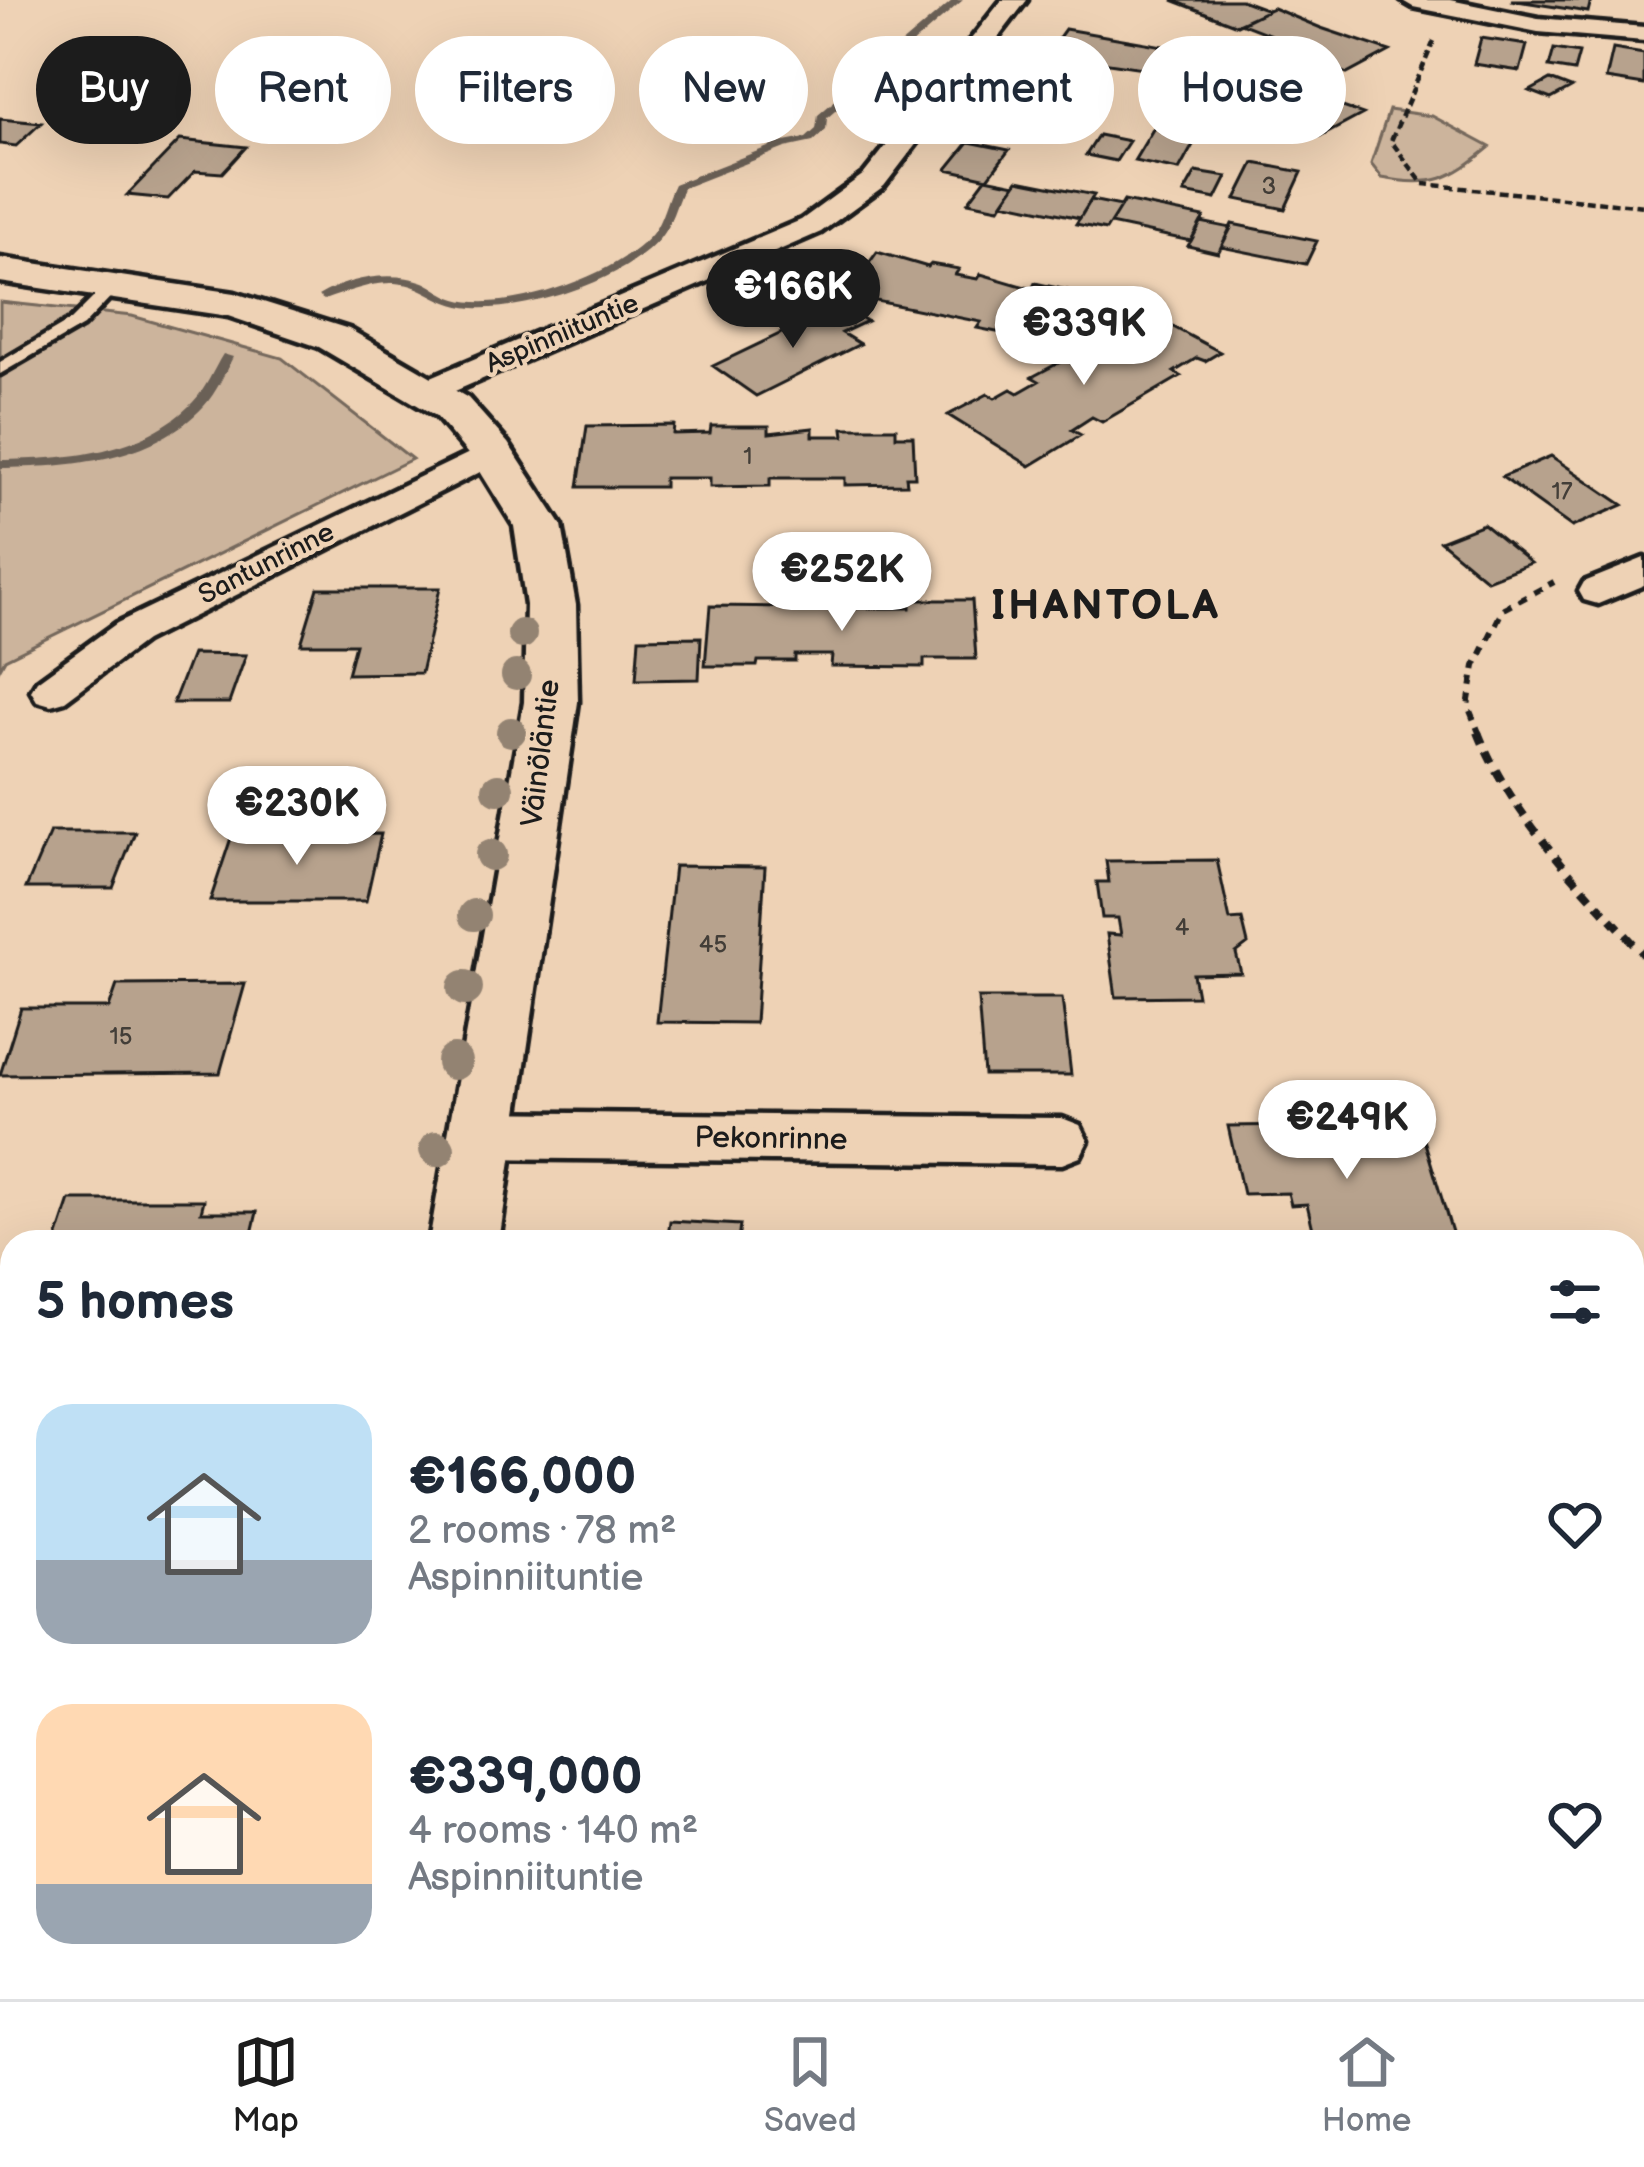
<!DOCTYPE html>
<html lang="en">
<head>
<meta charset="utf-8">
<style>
  :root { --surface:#fff; --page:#f6f6f7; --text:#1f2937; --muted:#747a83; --line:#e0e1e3; --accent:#1c1c1c }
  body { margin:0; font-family:"Balsamiq Sans",sans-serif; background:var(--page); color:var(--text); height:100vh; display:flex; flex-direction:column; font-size:45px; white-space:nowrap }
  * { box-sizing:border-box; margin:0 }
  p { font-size:39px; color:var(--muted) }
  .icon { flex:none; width:66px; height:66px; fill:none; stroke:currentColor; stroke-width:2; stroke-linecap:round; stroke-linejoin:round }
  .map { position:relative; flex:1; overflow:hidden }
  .sheet { position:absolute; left:0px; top:1230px; width:1644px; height:771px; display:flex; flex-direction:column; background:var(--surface); border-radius:36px 36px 0 0; box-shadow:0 12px 48px #0002 }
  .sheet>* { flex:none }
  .hud { position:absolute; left:36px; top:36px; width:1572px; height:108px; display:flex; gap:24px }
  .price { position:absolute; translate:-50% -102px; padding:0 27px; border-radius:42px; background:#fff; color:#222; font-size:39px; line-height:78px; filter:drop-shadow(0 3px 6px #0008) }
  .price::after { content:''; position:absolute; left:50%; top:72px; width:36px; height:27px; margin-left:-18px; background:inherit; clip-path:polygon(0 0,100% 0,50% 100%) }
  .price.active { background:var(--accent); color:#fff }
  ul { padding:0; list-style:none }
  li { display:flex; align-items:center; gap:36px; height:300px; padding:0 36px }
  li span { display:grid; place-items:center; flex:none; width:336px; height:240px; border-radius:36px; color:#555 }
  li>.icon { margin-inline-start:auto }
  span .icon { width:144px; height:144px; fill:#fffc; stroke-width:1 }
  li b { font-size:51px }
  h2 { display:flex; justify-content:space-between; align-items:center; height:144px; padding:0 36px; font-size:51px }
  .tag { padding:0 42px; border-radius:54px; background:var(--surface); box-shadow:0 12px 48px #0002; font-size:42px; line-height:108px }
  .tag.active { background:var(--accent); color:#fff }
  .menu { display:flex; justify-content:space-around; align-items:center; height:168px; border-top:3px solid var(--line); background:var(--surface); font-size:33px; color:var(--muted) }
  .menu a { display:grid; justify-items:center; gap:6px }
  .menu .active { color:var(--accent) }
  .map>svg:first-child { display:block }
  .green { fill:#ccb49c; stroke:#74685c; stroke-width:3 }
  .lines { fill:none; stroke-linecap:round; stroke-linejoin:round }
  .stream { fill:#6b6056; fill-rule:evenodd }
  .building { fill:#b7a28d; stroke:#1c1c1c; stroke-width:3 }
  .service-casing { stroke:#1c1c1c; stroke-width:9 }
  .minor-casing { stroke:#1c1c1c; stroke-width:9 }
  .tertiary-casing { stroke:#1c1c1c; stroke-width:9 }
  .path-far3 { stroke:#1c1c1c; stroke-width:4.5; stroke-dasharray:8 4.5; stroke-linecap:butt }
  .path-far2 { stroke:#1c1c1c; stroke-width:6; stroke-dasharray:9 8; stroke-linecap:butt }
  .path-far1 { stroke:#1c1c1c; stroke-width:8; stroke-dasharray:12 9; stroke-linecap:butt }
  .path { stroke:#1c1c1c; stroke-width:10; stroke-dasharray:15 12; stroke-linecap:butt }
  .service { fill:#eed2b5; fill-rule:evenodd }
  .minor { fill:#eed2b5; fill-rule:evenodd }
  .tertiary { fill:#eed2b5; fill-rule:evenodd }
  .tree { fill:#938372 }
  .labels { text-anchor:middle; stroke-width:9; stroke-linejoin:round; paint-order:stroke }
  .number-label { font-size:24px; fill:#433e38 }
  .far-street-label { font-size:27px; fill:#1c1c1c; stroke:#eed2b5 }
  .street-label { font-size:30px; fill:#1c1c1c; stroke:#eed2b5 }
  .district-label { font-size:42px; font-weight:bold; letter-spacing:3px; fill:#1c1c1c; stroke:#eed2b5 }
</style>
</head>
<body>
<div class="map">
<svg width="1644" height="1999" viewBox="0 0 1644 1999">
  <rect width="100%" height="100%" fill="#eed2b5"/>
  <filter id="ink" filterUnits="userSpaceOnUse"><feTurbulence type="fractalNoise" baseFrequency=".00833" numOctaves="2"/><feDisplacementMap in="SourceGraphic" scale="24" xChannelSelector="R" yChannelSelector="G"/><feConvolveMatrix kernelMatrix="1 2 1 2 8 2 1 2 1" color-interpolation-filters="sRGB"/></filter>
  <g filter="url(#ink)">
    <path class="green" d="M1389,110L1432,116L1490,147C1451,179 1434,188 1382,178L1371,164Z
      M0,302L132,316L282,358L412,459L5,659L0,668Z"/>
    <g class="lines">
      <path class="stream" d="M953,0H963L827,118L826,130L813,142L785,148L683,188C676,205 671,224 660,238C625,281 527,311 474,308C453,307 440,299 422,290C389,274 356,289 324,300L318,296C347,278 391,270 424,282C435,287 445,296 457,299C506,314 620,274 652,234C663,220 666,200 674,184L778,143L806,138L816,129L818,115Z
        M223,354L233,357C224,374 217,392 204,406C153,461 70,467 0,468V460C68,459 143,454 193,402C206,389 213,370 223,354Z"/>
    </g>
    <path class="building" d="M1172,0H1241L1268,10L1237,25Z
      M1511,0H1591L1588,12Z
      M1273,8L1321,28L1390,51L1347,74L1308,59L1318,53L1240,23Z
      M1065,29L1198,52L1184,74L1047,54Z
      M1481,38L1527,45L1520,71L1474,64Z
      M1554,49L1579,53L1574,71L1549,67Z
      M1613,49L1644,54V85L1606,79Z
      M1235,63L1285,87L1363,114L1320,137L1198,81Z
      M1550,80L1571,88L1551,99L1530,91Z
      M1062,92L1106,100L1084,133L1039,125Z
      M1007,100L1036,105L1023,125L994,119Z
      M0,119L41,123L16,146L0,144Z
      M1155,126L1199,134L1179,170L1134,161Z
      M1099,135L1129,141L1116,161L1086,155Z
      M180,140L246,147L222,173L195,171L168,199L127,195Z
      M969,142L1009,150L988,178L947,169Z
      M1254,163L1302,172L1285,209L1236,199Z
      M1196,172L1227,177L1216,199L1184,193Z
      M986,178L1016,184L999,208L968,202Z
      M1018,180L1094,195L1080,218L1003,202Z
      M1091,200L1121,206L1106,230L1076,224Z
      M1124,201L1204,217L1191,241L1110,224Z
      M1201,222L1231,228L1218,253L1188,246Z
      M1232,224L1317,241L1306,264L1221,247Z
      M877,252L928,267L931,264L959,269L955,275L978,279L981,274L1032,289L1035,283L1067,290L1040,336L1018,331L1016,336L977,328L981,322L846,295Z
      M840,305L867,321L842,333L860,344L756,396L713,366Z
      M1147,313L1220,352L1205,361L1197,358L1174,372L1181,376L1102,422L1092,417L1072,430L1081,435L1030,466L948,415L988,394L995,398L1011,389L1018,393L1039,381L1032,377L1066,359L1072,363L1080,359L1065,351L1087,339L1094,343L1106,336L1099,332L1127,316L1134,320Z
      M674,425L673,434L710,433L711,426H769V433L813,428V436H844L843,428H896V436H913L915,477H906L907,484L845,485V478H770V486L710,487V478H664V487H578L587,426Z
      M1551,456L1623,505L1572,527L1502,477Z
      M1483,524L1531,563L1487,580L1440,541Z
      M318,588H440L421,673L347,674L355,644H301Z
      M789,600L836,601V608H910V600H972L976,659H924V667L831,666L832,655H795V661H758L757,666H705L710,606L789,607Z
      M701,637L699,679L636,680L639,638Z
      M192,654L246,655L229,703H173Z
      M50,832H135L113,888H26Z
      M381,834L366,901H210L232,835Z
      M1217,860L1230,920L1242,919L1248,944L1236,953L1241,973L1193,974L1197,996L1116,997L1107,934L1121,935L1118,918H1102L1097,882H1109L1106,861Z
      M674,866L765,867L755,1023L657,1022Z
      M245,984L220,1073L0,1075L21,1008H109L117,985Z
      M978,998H1062L1071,1075H984Z
      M1311,1125L1314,1136L1422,1133L1455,1242H1316L1307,1204L1291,1205L1288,1193L1243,1194L1228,1126Z
      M70,1200H204L201,1212H257L250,1242H56Z
      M670,1221L740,1225L738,1242H667Z
      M0,1792H12V1989H99L97,1999H0Z
      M596,1989H754V1999H595Z"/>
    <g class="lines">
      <defs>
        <path id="service" d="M110,281L123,284L83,326L0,374V362L71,320Z"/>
        <path id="minor" d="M1002,0H1027L884,186L821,232L441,397L429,400L412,390L417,383L801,220L864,174Z
          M1401,0H1450L1538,18L1644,27V41L1538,32L1413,7Z
          M492,442L504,446L509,453L504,460L145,641L65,701L51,705L37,701L31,691L37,681L117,623Z
          M1644,558V585L1598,604L1584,600L1579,591L1584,582Z
          M480,1112L1062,1118L1080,1125L1088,1141L1080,1157L1062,1164L480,1158L462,1151L454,1135L462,1119Z"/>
        <path id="tertiary" d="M0,258L235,293L349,329L468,398L508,443L562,526L576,605L578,702L499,1242H429L524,702L526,605L514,526L473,460L436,416L319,347L228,316L0,282Z
          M300,1989H394L392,1999H298Z"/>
      </defs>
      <use href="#service" class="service-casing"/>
      <use href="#minor" class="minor-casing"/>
      <use href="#tertiary" class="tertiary-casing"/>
      <path class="path-far3" d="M1434,41L1391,141L1423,184L1644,206"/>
      <path class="path-far2" d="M1480,735L1468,706L1475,666L1503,609L1554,582"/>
      <path class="path-far1" d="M1478,732C1513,820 1582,886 1644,955"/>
      <path class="path" d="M249,1999L251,1989"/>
      <use href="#service" class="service"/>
      <use href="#minor" class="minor"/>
      <use href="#tertiary" class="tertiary"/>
    </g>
    <g class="tree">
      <circle cx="522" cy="634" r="15"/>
      <circle cx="516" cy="675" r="15"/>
      <circle cx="511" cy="732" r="15"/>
      <circle cx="498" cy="789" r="16"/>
      <circle cx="491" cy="855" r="16"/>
      <circle cx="474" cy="915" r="16"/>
      <circle cx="465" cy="988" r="18"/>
      <circle cx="454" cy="1062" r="18"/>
      <circle cx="437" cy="1149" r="18"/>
    </g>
  </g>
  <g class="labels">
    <g class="number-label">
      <text x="1269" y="194">3</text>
      <text x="748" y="464">1</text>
      <text x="1562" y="499">17</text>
      <text x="1182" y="935">4</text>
      <text x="713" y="952">45</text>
      <text x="121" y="1044">15</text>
    </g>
    <g class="far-street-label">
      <text transform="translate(562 333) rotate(-23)" y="9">Aspinniituntie</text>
      <text transform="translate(266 563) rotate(-27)" y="9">Santunrinne</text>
    </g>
    <g class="street-label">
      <text transform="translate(540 753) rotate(-83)" y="10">Väinöläntie</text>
      <text transform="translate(771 1138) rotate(1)" y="10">Pekonrinne</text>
    </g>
    <g class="district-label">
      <text x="1106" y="619">IHANTOLA</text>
    </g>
  </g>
</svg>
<b class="price active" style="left:793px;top:351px">€166K</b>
<b class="price" style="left:1084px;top:388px">€339K</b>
<b class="price" style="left:842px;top:634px">€252K</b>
<b class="price" style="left:297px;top:868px">€230K</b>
<b class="price" style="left:1347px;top:1182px">€249K</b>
<div class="hud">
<a class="tag active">Buy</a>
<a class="tag">Rent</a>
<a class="tag">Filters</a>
<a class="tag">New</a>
<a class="tag">Apartment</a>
<a class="tag">House</a>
</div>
<section class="sheet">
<h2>5 homes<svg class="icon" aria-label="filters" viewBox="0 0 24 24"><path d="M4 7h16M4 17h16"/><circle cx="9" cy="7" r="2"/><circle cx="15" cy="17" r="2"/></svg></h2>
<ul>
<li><span style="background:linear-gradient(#bfe0f5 65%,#9aa5b1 0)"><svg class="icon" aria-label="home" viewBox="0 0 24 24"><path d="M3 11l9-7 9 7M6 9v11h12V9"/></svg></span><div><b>€166,000</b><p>2 rooms · 78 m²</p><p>Aspinniituntie</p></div><svg class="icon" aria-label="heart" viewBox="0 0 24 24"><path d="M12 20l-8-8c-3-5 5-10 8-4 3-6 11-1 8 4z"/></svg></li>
<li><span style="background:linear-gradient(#ffd9b3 75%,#9aa5b1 0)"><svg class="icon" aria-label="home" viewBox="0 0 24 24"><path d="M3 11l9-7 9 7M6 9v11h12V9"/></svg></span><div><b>€339,000</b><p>4 rooms · 140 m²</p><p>Aspinniituntie</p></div><svg class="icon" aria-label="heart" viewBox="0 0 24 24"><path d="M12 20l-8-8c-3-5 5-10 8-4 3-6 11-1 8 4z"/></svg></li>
</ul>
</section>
</div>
<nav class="menu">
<a class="active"><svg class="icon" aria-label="map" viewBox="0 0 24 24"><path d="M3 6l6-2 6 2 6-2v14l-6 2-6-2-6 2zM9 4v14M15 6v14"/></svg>Map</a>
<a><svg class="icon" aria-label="saved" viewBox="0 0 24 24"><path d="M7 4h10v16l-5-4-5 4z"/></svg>Saved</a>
<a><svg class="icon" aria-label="home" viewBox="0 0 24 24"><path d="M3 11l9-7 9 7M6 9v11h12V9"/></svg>Home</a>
</nav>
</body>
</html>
